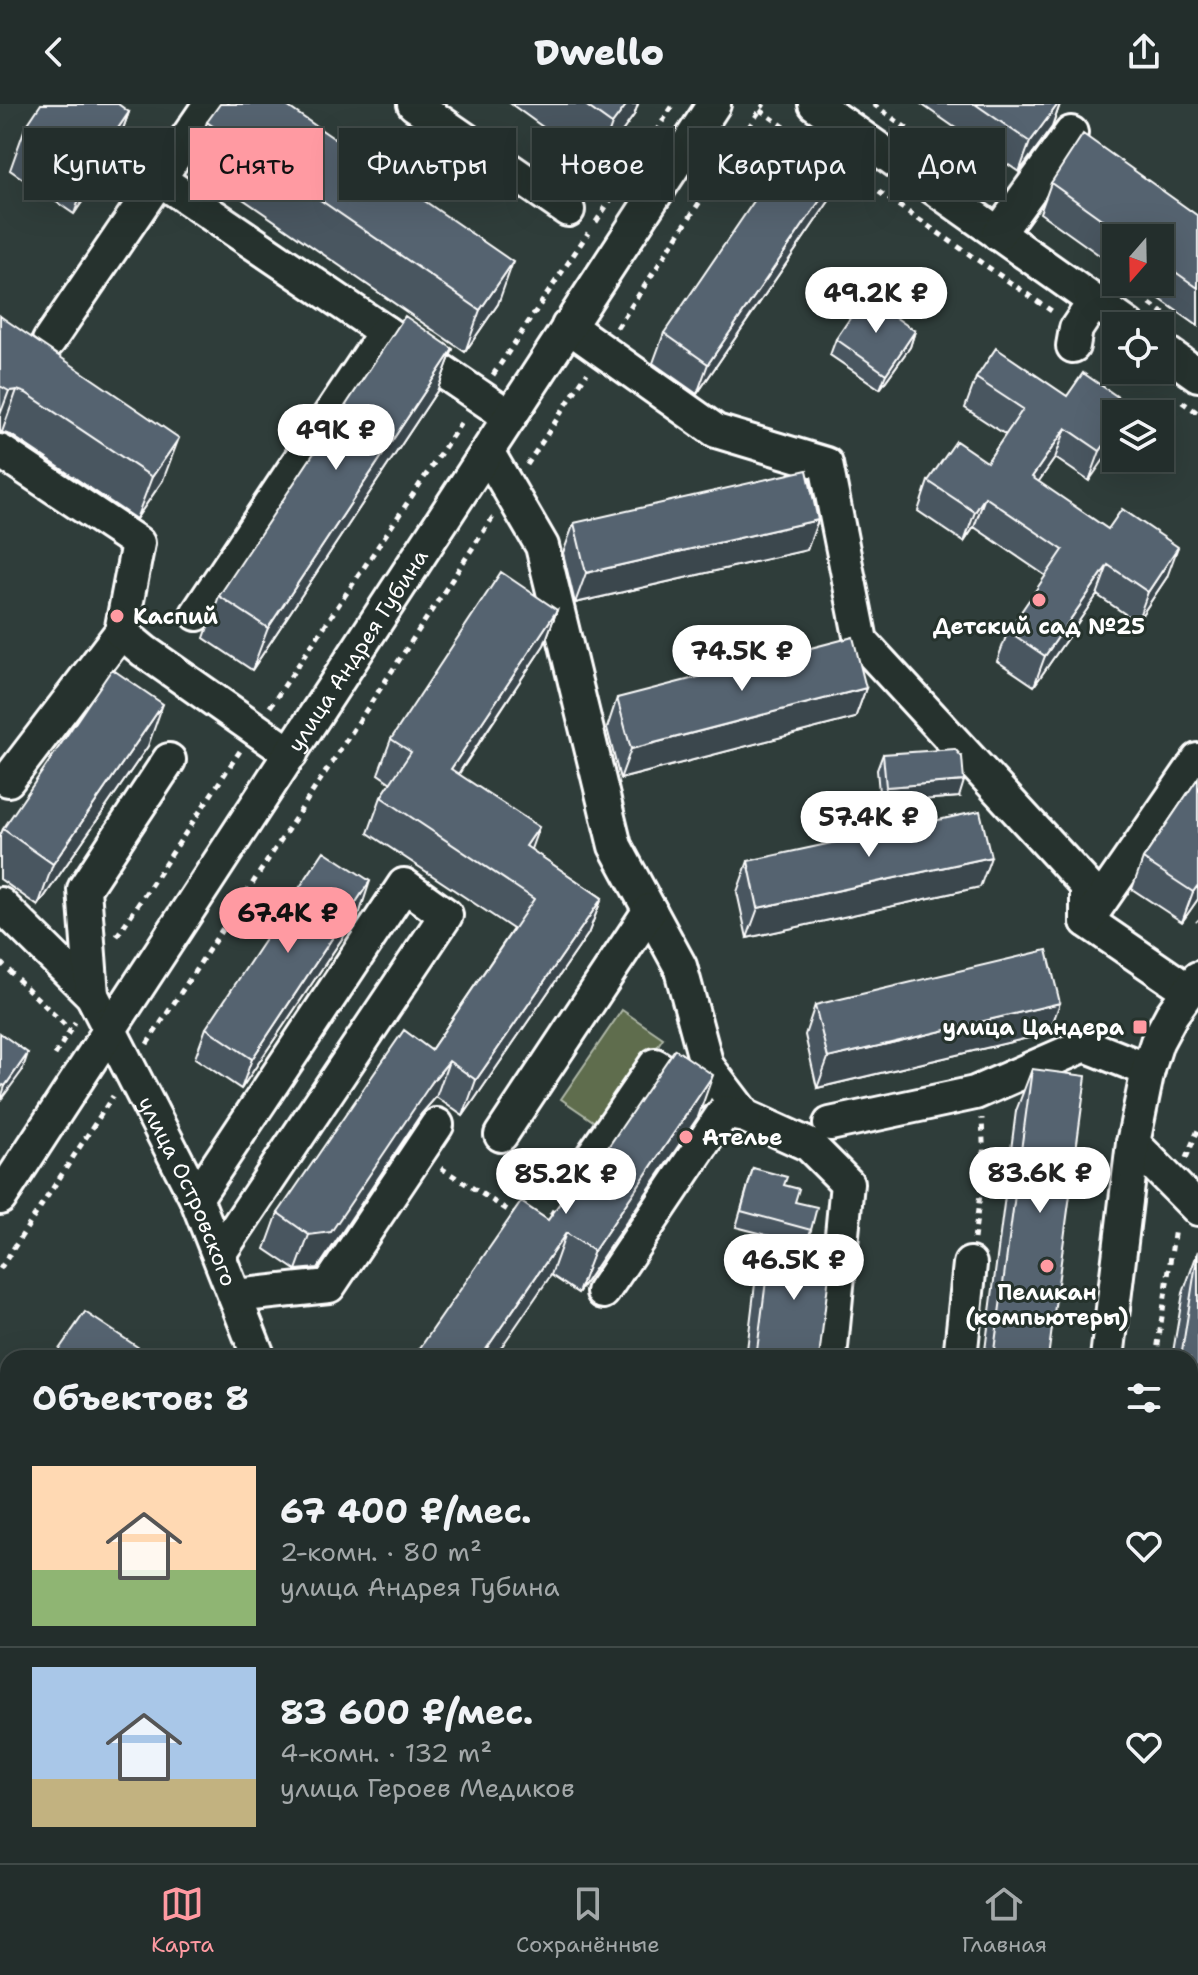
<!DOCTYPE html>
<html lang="ru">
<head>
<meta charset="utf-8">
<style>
  :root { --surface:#232e2c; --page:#2f3a38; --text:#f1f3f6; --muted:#a3a8a9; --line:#404a48; --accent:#ff9aa2 }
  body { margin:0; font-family:"Shantell Sans",sans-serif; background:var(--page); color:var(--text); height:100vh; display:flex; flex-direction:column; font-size:30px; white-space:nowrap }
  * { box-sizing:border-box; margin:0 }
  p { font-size:26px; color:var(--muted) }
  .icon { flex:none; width:44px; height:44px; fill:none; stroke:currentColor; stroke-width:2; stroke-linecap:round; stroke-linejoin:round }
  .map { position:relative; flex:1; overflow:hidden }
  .details { position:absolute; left:0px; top:1246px; width:1198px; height:514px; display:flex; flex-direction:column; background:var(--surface); border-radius:24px 24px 0 0; box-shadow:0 8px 32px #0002,0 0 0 2px var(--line) }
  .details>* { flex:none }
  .guide { position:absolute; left:24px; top:24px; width:1150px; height:72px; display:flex; gap:16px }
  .needle { width:52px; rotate:200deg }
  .buttons { position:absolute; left:1102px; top:120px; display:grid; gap:16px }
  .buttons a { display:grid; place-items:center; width:72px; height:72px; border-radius:0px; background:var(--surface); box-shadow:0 8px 32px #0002,0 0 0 2px var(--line); font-size:40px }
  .price { position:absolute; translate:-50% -68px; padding:0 18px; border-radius:28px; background:#fff; color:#222; font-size:26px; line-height:52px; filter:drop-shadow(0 2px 4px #0008) }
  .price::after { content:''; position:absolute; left:50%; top:48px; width:24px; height:18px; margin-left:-12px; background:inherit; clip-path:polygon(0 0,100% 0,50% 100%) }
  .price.on { background:var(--accent); color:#111 }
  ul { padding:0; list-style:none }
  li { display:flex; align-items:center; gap:24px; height:200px; padding:0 32px }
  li+li { border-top:2px solid var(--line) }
  li span { display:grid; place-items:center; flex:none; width:224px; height:160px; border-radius:0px; color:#555 }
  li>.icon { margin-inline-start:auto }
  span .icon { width:96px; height:96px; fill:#fffc; stroke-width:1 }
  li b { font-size:34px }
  h2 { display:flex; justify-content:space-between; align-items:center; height:96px; padding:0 32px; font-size:34px }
  .tag { padding:0 28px; border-radius:0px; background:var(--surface); box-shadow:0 8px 32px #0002,0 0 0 2px var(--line); font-size:28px; line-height:72px }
  .tag.on { background:var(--accent); color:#111 }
  header { display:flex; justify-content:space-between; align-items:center; height:104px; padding:0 32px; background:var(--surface); font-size:36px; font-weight:800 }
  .dock { display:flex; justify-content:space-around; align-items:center; height:112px; border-top:2px solid var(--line); background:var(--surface); font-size:22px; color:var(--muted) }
  .dock a { display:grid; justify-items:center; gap:4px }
  .dock .on { color:var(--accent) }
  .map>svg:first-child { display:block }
  .green { fill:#5e6d4e; stroke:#aeb6a6; stroke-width:2 }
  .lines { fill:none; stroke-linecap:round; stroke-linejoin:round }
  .minor-casing { stroke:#fff; stroke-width:38 }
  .path { stroke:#fff; stroke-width:5; stroke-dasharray:6 6; stroke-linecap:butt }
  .minor { stroke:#26332d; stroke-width:32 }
  .wall { fill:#485660; stroke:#fff; stroke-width:2 }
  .shaded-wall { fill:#3b464e; stroke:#fff; stroke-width:2 }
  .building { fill:#546470; stroke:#fff; stroke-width:2 }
  .poi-dot { fill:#ff9aa2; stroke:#26332d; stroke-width:3 }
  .labels { text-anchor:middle; stroke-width:6; stroke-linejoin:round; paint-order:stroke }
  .poi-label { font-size:22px; font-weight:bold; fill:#fff; stroke:#26332d; text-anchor:start }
  .street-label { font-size:22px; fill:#fff; stroke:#26332d }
</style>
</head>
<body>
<header><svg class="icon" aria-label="back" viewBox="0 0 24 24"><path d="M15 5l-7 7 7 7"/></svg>Dwello<svg class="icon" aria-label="share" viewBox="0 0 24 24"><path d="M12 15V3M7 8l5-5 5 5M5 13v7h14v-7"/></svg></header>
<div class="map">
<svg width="1198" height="1759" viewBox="0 0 1198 1759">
  <rect width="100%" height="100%" fill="#2f3d3a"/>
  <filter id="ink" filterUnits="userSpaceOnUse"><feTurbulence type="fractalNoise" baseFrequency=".0125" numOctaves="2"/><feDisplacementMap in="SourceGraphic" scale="16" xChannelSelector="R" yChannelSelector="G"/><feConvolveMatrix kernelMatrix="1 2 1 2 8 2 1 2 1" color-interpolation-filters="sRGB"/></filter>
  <g filter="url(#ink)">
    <path class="green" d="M622,906L663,934L602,1023L561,995Z"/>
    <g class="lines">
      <defs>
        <g id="minor">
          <path d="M414,0L568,106"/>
          <path d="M815,0L1129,222"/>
          <path d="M159,75L385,228"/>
          <path d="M998,130L1071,29"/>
          <path d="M568,222L716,327L826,360L861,537L1087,782V817L1189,887"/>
          <path d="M49,237L210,0"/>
          <path d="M1073,242L1076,225L1094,198"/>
          <path d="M1160,244L1198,271"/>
          <path d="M0,347L138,439L121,528L8,676"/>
          <path d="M488,349L542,442L615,742L680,862L707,962L745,1012L809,1041L847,1079L830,1254"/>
          <path d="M197,510L385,228L510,313"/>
          <path d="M121,528L144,547L291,650"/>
          <path id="s1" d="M0,800L92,891L196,1094L259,1254"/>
          <path d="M1087,817L1198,656"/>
          <path d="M92,891L84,785L169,656"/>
          <path d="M830,1020L975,989L1085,941L1148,966"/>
          <path d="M501,1031L650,806"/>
          <path d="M1133,1039L1198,1105"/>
          <path d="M571,1083L655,961L696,988"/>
          <path id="s2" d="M0,1094L714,0"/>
          <path d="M196,1094L404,781L446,811L219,1150"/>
          <path d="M603,1188L724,1008L745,1012"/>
          <path d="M235,1192L329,1182L437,1021"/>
          <path d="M960,1254L970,1160"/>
          <path d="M1107,1254L1133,1039L1148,966L1157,938L1172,910L1198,874"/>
          <path d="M0,1639L8,1629"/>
          <path d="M362,1752L366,1759"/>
          <path d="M453,1752L456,1759"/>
          <path d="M121,1759L126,1752"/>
          <path d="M751,1759L753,1752"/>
          <path d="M1025,1759L1031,1752"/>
        </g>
      </defs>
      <use href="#minor" class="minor-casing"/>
      <path class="path" d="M873,0L976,74
        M760,6L1053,208
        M596,118L674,0
        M1150,200L1174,217
        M617,224L764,0
        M1100,241L1116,252
        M493,271L588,129
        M1182,298L1198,309
        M527,361L587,269
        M270,603L463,316
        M1197,816L1198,817
        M117,832L240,647
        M0,858L70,926
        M147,940L493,413
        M55,951L75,918
        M1186,1054L1198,1026
        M441,1064L517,1112
        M544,1121L556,1103
        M974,1135L984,1061L982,1014
        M0,1165L113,992
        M1156,1254L1175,1124
        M1193,1643L1197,1609
        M1174,1752L1181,1759
        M1080,1759L1082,1752"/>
      <use href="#minor" class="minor"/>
    </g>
    <path class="wall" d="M511,0H638L634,11L597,62Z
      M921,0H1060L1052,23L1019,68Z
      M129,8L114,50L74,110L10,66L25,24Z
      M207,18L498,200L465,248L192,60Z
      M840,67L829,97L697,290L653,259L664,229Z
      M1051,79L1198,112V222L1136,178H1160V134H1116V163L1040,109Z
      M0,212L163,376L136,415L11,331L0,328Z
      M915,227L910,243L880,285L830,251L836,235Z
      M453,245L437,287L252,566L204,534L219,492Z
      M976,274L1067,292L1131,302L1128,310H1116L1089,377L1055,354L1038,378L1167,473L1137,518L1097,491L1034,582L997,557L1008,527L1046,472L974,423L964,438L918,407L928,377L987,358L1006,331L965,304Z
      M818,416L807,446L575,499L563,449L574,419Z
      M557,506L544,541L459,670L531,746L602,794L588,830L463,1012L436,993L421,1010L318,1164L296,1166L265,1145L278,1109L431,946L513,825L368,729L381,693L391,679L378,670L391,635Z
      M866,584L855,614L620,675L607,624L617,594Z
      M148,642L38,802L0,775V732L3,725Z
      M883,650L959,693L880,699L877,666Z
      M1198,674V795L1182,818L1132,785L1143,755Z
      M748,757L980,783L747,834L737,788Z
      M360,808L241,985L195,954L206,924Z
      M815,901L1049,929L817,984L805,931Z
      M1032,965L1048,1254H984L1016,1007Z
      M698,1013L578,1189L551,1171L548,1116L595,1058Z
      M753,1064L784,1081L795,1098L811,1126L805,1141L736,1123Z
      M771,1138L819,1254H746L755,1180Z
      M1198,1147L1190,1254H1172L1183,1189Z
      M8,1321V1586L2,1595L0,1594V1333Z
      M8,1648V1752H31L26,1759H0V1659Z
      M1198,1678V1730L1190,1721V1700Z"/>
    <path class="shaded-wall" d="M627,0H638L634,11L597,62L612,20Z
      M1058,0H1060L1052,23L1019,68L1030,38Z
      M129,8L114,50L74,110L89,67Z
      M840,67L829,97L697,290L708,260Z
      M513,158L498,200L465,248L480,206Z
      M915,227L910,243L880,285L886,270Z
      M453,245L437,287L252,566L268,524Z
      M17,286L2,328H0V311L9,287Z
      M1066,324L1055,354L1021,403L1032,373Z
      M1116,324V338L1089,377L1100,347Z
      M179,334L163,376L136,415L152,373Z
      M985,393L974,423L964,438L975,408Z
      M818,416L807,446L575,499L586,469Z
      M1178,443L1167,473L1137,518L1148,488Z
      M1108,461L1097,491L1034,582L1045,552Z
      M557,506L544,541L438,700L451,665Z
      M866,584L855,614L620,675L631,645Z
      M163,600L148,642L38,802L53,760Z
      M964,677L959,693L880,699L886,683Z
      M539,723L526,759V742Z
      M991,753L980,783L747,834L758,804Z
      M370,777L360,808L241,985L252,955Z
      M1198,781V795L1182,818L1193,788Z
      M602,794L588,830L463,1012L476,976Z
      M1060,899L1049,929L817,984L828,954Z
      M28,949L22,967L0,997L5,982Z
      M449,957L436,993L421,1010L318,1164L296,1166L309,1131Z
      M713,971L698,1013L578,1189L594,1147Z
      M566,1129L551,1171L494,1254H480Z
      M8,1457V1474L2,1465Z
      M8,1578V1586L2,1595Z
      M20,1752H31L26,1759H18Z
      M234,1752H246L241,1759H229Z
      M921,1752H954L946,1759H913Z"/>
    <path class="building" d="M41,0H118L129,8L89,67L25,24Z
      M220,0H284L513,158L480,206L207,18Z
      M584,0H627L612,20Z
      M975,0H1058L1030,38Z
      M1083,30L1198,112V184L1160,157V134H1128L1051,79Z
      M795,37L840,67L708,260L664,229Z
      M865,192L915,227L886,270L836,235Z
      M0,212L179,334L152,373L26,289L17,286L9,287L0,282Z
      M405,212L453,245L268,524L219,492Z
      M996,244L1067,292L1083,269L1131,302L1125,310H1116V324L1100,347L1066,324L1032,373L1108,425L1122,405L1178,443L1148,488L1108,461L1045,552L1008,527L1063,446L985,393L975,408L928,377L956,337L987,358L1023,305L976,274Z
      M807,366L818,416L586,469L574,419Z
      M501,468L557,506L451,665L539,723L526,742L602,794L476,976L449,957L434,975L331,1128L309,1131L278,1109L404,926L431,946L534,795L381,693L411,648L391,635Z
      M853,533L866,584L631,645L617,594Z
      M112,565L163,600L53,760L3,725Z
      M955,645L962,653L964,677L886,683L883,650Z
      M1198,674V781L1193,788L1143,755Z
      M980,707L991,753L758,804L748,757Z
      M324,747L370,777L252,955L206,924Z
      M1047,846L1060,899L828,954L815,901Z
      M0,929L28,949L5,982L3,981L0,985Z
      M675,945L713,971L594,1147L566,1129L480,1254H413L521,1098L548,1116L587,1060L595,1058L602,1052Z
      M1032,965L1086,972L1048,1254H993Z
      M753,1064L787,1073L784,1081L799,1085L795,1098L817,1103L811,1126L741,1107Z
      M771,1138L832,1146L819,1254H756Z
      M1198,1147V1527L1190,1577V1254H1181Z
      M85,1208L148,1250L145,1254H53Z
      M8,1321V1457L2,1465L8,1469V1553L0,1547V1333Z
      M8,1648V1727L0,1721V1659Z
      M164,1752H234L229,1759H159Z
      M837,1752H921L913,1759H829Z
      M1114,1752H1168L1175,1759H1107Z"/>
  </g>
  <g class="poi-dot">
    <circle cx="1039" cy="496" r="8"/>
    <circle cx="117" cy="512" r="8"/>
    <rect x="1132" y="915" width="16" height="16" rx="4"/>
    <circle cx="686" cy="1033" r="8"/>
    <circle cx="1047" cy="1162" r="8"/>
  </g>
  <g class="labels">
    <g class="poi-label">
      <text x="133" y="520">Каспий</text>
      <text x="1039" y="530" text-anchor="middle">Детский сад №25</text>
      <text x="1124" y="931" text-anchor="end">улица Цандера</text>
      <text x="702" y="1041">Ателье</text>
      <text x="1047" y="1196" text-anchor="middle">Пеликан<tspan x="1047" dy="25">(компьютеры)</tspan></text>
    </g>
    <g class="street-label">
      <text dy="8" stroke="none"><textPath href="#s2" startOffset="654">улица Андрея Губина</textPath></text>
      <text dy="8" stroke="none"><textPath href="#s1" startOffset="348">улица Островского</textPath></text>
    </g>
  </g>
</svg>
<div class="buttons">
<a><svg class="needle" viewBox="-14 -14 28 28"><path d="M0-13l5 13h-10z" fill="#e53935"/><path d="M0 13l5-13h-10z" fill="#a3a8a9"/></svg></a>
<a><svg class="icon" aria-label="locate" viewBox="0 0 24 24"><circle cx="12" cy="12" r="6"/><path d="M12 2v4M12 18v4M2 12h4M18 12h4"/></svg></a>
<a><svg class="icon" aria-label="layers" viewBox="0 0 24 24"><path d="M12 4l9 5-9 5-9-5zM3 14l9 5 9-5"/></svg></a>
</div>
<b class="price" style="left:876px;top:231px">49.2K ₽</b>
<b class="price" style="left:336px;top:368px">49K ₽</b>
<b class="price" style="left:742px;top:589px">74.5K ₽</b>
<b class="price" style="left:869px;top:755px">57.4K ₽</b>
<b class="price on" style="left:288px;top:851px">67.4K ₽</b>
<b class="price" style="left:1040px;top:1111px">83.6K ₽</b>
<b class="price" style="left:566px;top:1112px">85.2K ₽</b>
<b class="price" style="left:794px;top:1198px">46.5K ₽</b>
<div class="guide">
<a class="tag">Купить</a>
<a class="tag on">Снять</a>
<a class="tag">Фильтры</a>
<a class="tag">Новое</a>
<a class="tag">Квартира</a>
<a class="tag">Дом</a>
</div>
<section class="details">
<h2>Объектов: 8<svg class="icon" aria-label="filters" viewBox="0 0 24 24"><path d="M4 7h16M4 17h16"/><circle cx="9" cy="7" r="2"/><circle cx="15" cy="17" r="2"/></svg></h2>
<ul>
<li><span style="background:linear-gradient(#ffd9b3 65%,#8fb573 0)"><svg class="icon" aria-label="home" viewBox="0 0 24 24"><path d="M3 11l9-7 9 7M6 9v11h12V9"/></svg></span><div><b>67 400 ₽/мес.</b><p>2-комн. · 80 m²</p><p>улица Андрея Губина</p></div><svg class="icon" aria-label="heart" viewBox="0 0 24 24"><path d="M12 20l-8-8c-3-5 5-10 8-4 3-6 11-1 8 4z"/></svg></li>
<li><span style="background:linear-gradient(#a9c7e8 70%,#c2b280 0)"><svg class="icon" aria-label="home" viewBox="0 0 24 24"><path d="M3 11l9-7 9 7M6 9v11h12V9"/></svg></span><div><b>83 600 ₽/мес.</b><p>4-комн. · 132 m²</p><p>улица Героев Медиков</p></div><svg class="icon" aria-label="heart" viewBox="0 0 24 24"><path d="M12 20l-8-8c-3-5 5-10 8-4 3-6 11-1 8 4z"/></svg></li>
</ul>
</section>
</div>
<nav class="dock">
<a class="on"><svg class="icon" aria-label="map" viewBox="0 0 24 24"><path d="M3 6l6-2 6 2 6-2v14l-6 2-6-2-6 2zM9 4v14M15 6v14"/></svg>Карта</a>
<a><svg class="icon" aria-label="saved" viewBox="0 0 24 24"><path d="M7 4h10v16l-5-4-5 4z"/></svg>Сохранённые</a>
<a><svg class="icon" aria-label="home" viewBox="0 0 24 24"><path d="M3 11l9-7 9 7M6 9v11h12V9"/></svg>Главная</a>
</nav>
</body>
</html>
